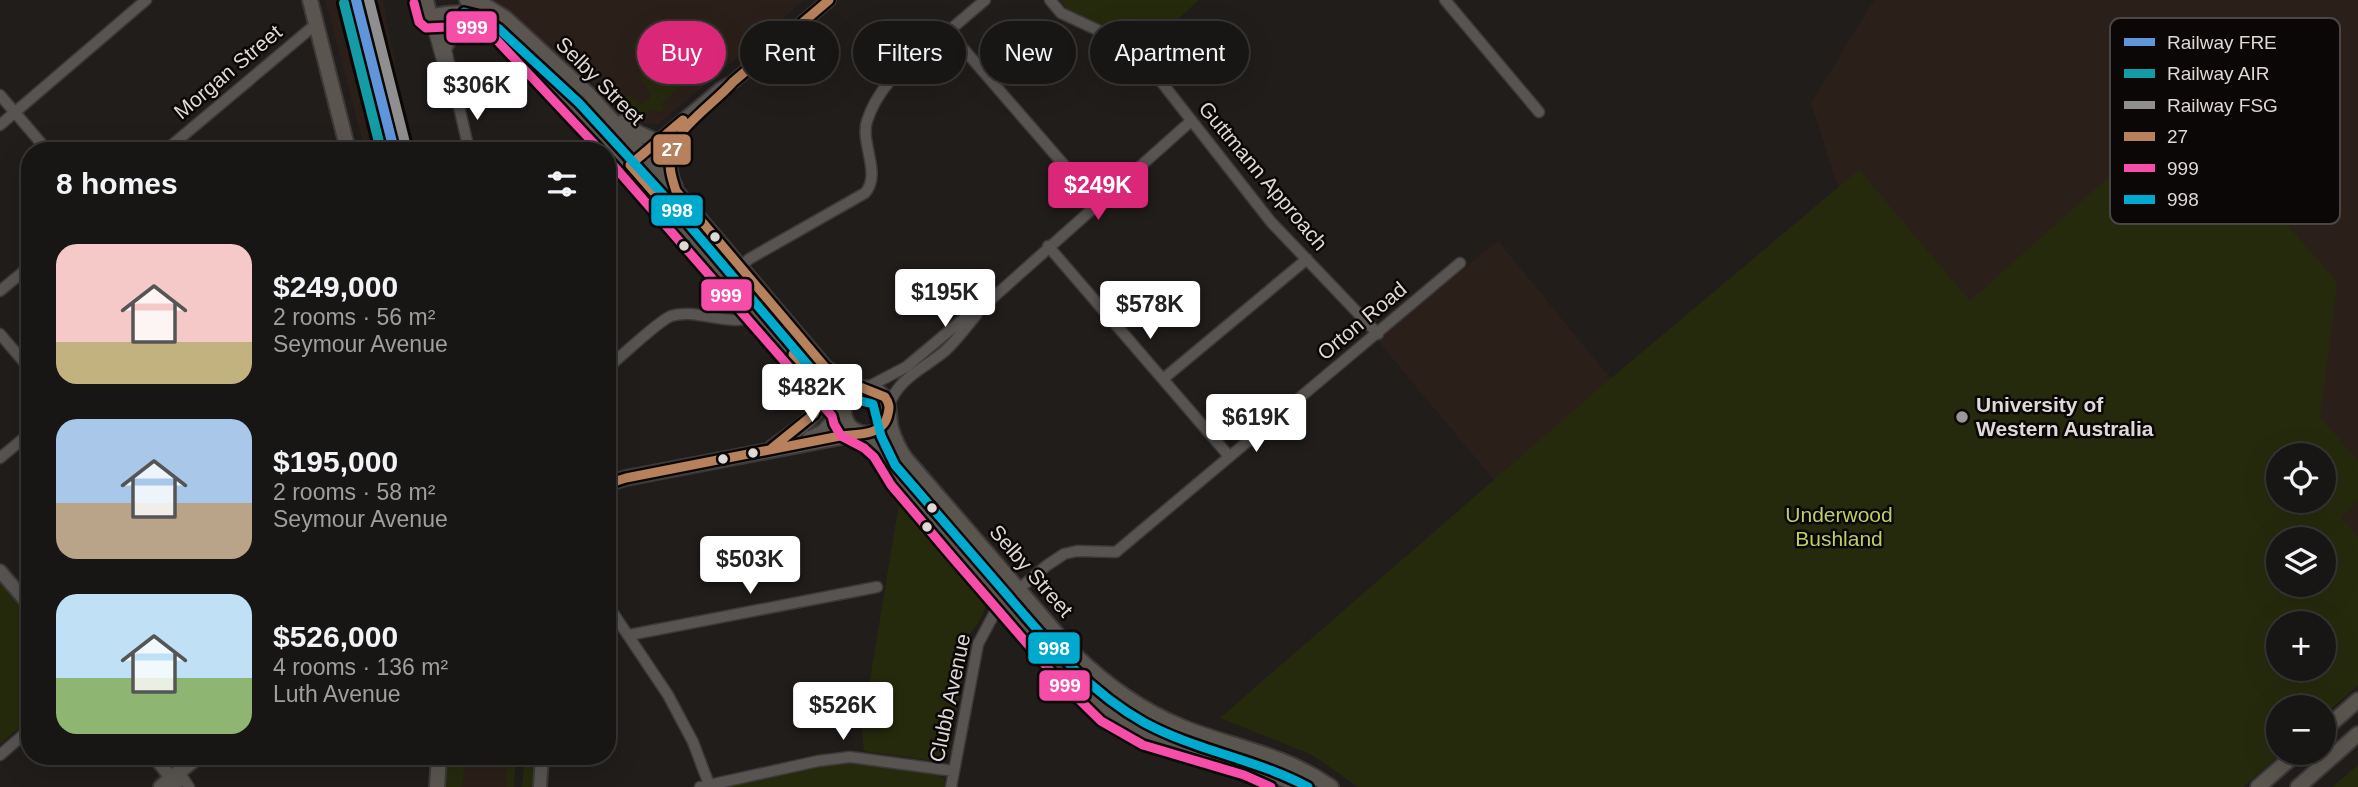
<!DOCTYPE html>
<html lang="en">
<head>
<meta charset="utf-8">
<style>
  :root { --surface:#181614; --page:#252322; --text:#f1f3f6; --muted:#9f9fa0; --line:#363534; --accent:#db2777 }
  body { margin:0; font-family:Arial,sans-serif; background:var(--page); color:var(--text); height:100vh; display:flex; flex-direction:column; font-size:26px; white-space:nowrap }
  * { box-sizing:border-box; margin:0 }
  p { font-size:23px; color:var(--muted) }
  .icon { flex:none; width:38px; height:38px; fill:none; stroke:currentColor; stroke-width:2; stroke-linecap:round; stroke-linejoin:round }
  .map { position:relative; flex:1; overflow:hidden }
  .drawer { position:absolute; left:21px; top:142px; width:595px; height:623px; display:flex; flex-direction:column; background:var(--surface); border-radius:28px; box-shadow:0 7px 28px #0002,0 0 0 2px var(--line) }
  .drawer>* { flex:none }
  .guide { position:absolute; left:637px; top:21px; width:665px; height:63px; display:flex; gap:14px }
  .fabs { position:absolute; left:2266px; top:443px; display:grid; gap:14px }
  .fabs a { display:grid; place-items:center; width:70px; height:70px; border-radius:50%; background:var(--surface); box-shadow:0 7px 28px #0002,0 0 0 2px var(--line); font-size:35px }
  .price { position:absolute; translate:-50% -60px; padding:0 16px; border-radius:7px; background:#fff; color:#222; font-size:23px; line-height:46px; filter:drop-shadow(0 2px 4px #0008) }
  .price::after { content:''; position:absolute; left:50%; top:42px; width:21px; height:16px; margin-left:-10px; background:inherit; clip-path:polygon(0 0,100% 0,50% 100%) }
  .price.on { background:var(--accent); color:#fff }
  ul { padding:0; list-style:none }
  li { display:flex; align-items:center; gap:21px; height:175px; padding:0 35px }
  li span { display:grid; place-items:center; flex:none; width:196px; height:140px; border-radius:21px; color:#555 }
  li>.icon { margin-inline-start:auto }
  span .icon { width:84px; height:84px; fill:#fffc; stroke-width:1 }
  li b { font-size:30px }
  h2 { display:flex; justify-content:space-between; align-items:center; height:84px; padding:0 35px; font-size:30px }
  .chip { padding:0 24px; border-radius:32px; background:var(--surface); box-shadow:0 7px 28px #0002,0 0 0 2px var(--line); font-size:24px; line-height:63px }
  .chip.on { background:var(--accent); color:#fff }
  .map>svg:first-child { display:block }
  .built { fill:#2b2019; fill-rule:evenodd }
  .green { fill:#262a0d; fill-rule:evenodd }
  .lines { fill:none; stroke-linecap:round; stroke-linejoin:round }
  .minor-casing { stroke:#3c3938; stroke-width:13 }
  .tertiary-casing { stroke:#3c3938; stroke-width:16 }
  .secondary-casing { stroke:#3c3938; stroke-width:18 }
  .primary-casing { stroke:#3c3938; stroke-width:18 }
  .minor { stroke:#575452; stroke-width:10 }
  .tertiary { stroke:#575452; stroke-width:12 }
  .secondary { stroke:#585450; stroke-width:14 }
  .primary { stroke:#5a554e; stroke-width:14 }
  .bus-1-casing { stroke:#0a0706; stroke-width:14 }
  .bus-2-casing { stroke:#0a0706; stroke-width:14 }
  .bus-3-casing { stroke:#0a0706; stroke-width:14 }
  .bus-1 { stroke:#b6815c; stroke-width:9 }
  .bus-2 { stroke:#f54da8; stroke-width:9 }
  .bus-3 { stroke:#00a9ce; stroke-width:9 }
  .rail-1-casing { stroke:#0a0706; stroke-width:16 }
  .rail-2-casing { stroke:#0a0706; stroke-width:16 }
  .rail-3-casing { stroke:#0a0706; stroke-width:16 }
  .rail-1 { stroke:#6095da; stroke-width:10 }
  .rail-2 { stroke:#139ca5; stroke-width:10 }
  .rail-3 { stroke:#8f8f8f; stroke-width:10 }
  .bus-dot { fill:#ded9d7; stroke:#0a0706; stroke-width:2.5 }
  .poi-dot { fill:#9c9795; stroke:#0a0706; stroke-width:2.5 }
  .labels { text-anchor:middle; stroke-width:5; stroke-linejoin:round; paint-order:stroke }
  .street-label { font-size:21px; fill:#ded9d7; stroke:#0a0706 }
  .poi-label { font-size:21px; font-weight:bold; fill:#ded9d7; stroke:#0a0706; text-anchor:start }
  .park-label { font-size:21px; fill:#bccf66; stroke:#0a0706 }
  .key { fill:#0a0706; stroke:#4a4645; stroke-width:2 }
  .key-label { font-size:19px; fill:#ded9d7 }
  .line-badge { stroke:#0a0706; stroke-width:2.5 }
  .badge-label { font-size:19px; text-anchor:middle; font-weight:bold; fill:#fff }
</style>
</head>
<body>
<div class="map">
<svg width="2358" height="787" viewBox="0 0 2358 787">
  <rect width="100%" height="100%" fill="#201d1b"/>
  <path class="built" d="M325,0H383L411,150H365Z
    M479,0H804L659,124L641,123L505,9Z
    M1874,0H2358V685L2324,715V707H2278V752L2282,753L2243,787H1358L1312,755L1220,718L1494,480L1377,340L1498,241L1611,379L1838,187L1811,103ZM2278,455H2324V500H2278ZM2278,539H2324V584H2278ZM2278,623H2324V668H2278Z
    M466,756H507V787H462Z"/>
  <path class="green" d="M1060,0H1199L1150,45L1068,10Z
    M679,20L683,30L681,43L694,53V75L661,104L667,110L660,112L652,110L639,113L624,99L629,95L638,103L642,104L649,99L651,93L640,78L643,60L631,44L639,39H653L664,25Z
    M2185,109L2337,282L2320,417L2358,461V501L2341,517L2358,537V685L2324,715V707H2278V752L2282,753L2243,787H1358L1312,755L1220,718L1610,379L1859,170L1970,301ZM2324,455V500H2278V455ZM2278,539H2324V584H2278ZM2324,623V668H2278V623Z
    M907,501L986,593C989,609 978,625 967,637L968,647L949,751L946,757L934,761L864,751L862,728L899,503Z
    M0,581L30,616V719L0,744Z
    M446,756H466L462,787H444Z
    M507,756H516L514,787H507Z
    M525,756H535L533,787H522Z
    M849,762L937,774L944,779L946,787H728L817,765Z
    M2358,765V787H2332Z"/>
  <g class="lines">
    <defs>
      <path id="minor" d="M1050,0L1061,13L1134,47L1271,222L1378,334
        M1445,0L1539,112
        M438,15L469,150
        M430,17L445,71
        M948,31L1097,203
        M0,95L47,150
        M0,125L146,0
        M166,150L316,24
        M1048,246L1229,456
        M728,278L749,259L865,193C882,174 860,143 867,121C871,108 880,93 889,82L985,0
        M0,291L30,266
        M0,334L30,369
        M607,368C621,357 658,321 671,316C698,307 734,331 758,313
        M1163,379L1307,259
        M866,388L906,367L961,321L987,303L1191,121
        M888,407C899,377 922,370 945,351C957,340 967,326 977,314
        M0,458L30,433
        M607,604L668,695L693,742L710,787
        M629,635L877,587
        M0,755L30,729
        M183,778L189,787
        M700,787L818,761L850,757L954,771
        M951,787L978,644L994,614L1006,600L1046,566L1064,554L1077,551L1116,552L1460,263"/>
      <path id="tertiary" d="M630,165L720,89L733,82L829,0
        M0,571L30,606
        M154,756L176,784
        M540,787L542,756"/>
      <path id="secondary" d="M810,438L823,432L843,411
        M772,448C791,432 828,416 822,385
        M607,484L626,478L862,433
        M161,787L198,756"/>
      <path id="primary" d="M310,0L348,150
        M426,0L430,17C458,10 486,12 507,32L630,165L843,410
        M467,0L481,3L505,18L588,94L676,191L825,367L839,377L862,389
        M445,47C452,31 459,22 475,15
        M621,123L629,129L658,142
        M675,187C667,169 668,155 675,137
        M889,413C884,433 866,440 850,427C830,401 864,374 883,396C891,405 888,417 891,428C894,439 899,449 905,458L1075,655C1108,686 1140,710 1182,727C1234,748 1282,753 1331,787
        M863,434L884,449L901,478L962,550L1064,668L1108,711L1147,734L1248,763L1301,787
        M2324,730L2358,700
        M437,787L439,756
        M2258,787L2298,752
        M2298,787L2358,734"/>
    </defs>
    <use href="#minor" class="minor-casing"/>
    <use href="#tertiary" class="tertiary-casing"/>
    <use href="#secondary" class="secondary-casing"/>
    <use href="#primary" class="primary-casing"/>
    <use href="#minor" class="minor"/>
    <use href="#tertiary" class="tertiary"/>
    <use href="#secondary" class="secondary"/>
    <use href="#primary" class="primary"/>
    <defs>
      <path id="bus-1" d="M678,220L630,165L683,120
        M772,448L814,414L823,396L820,383L793,354
        M607,484L626,478L840,436C858,434 884,436 888,414C890,407 889,403 885,397L845,381L825,367L676,191C672,179 668,166 671,153C676,128 716,102 733,82L829,0"/>
      <path id="bus-2" d="M414,3L419,22L426,28L469,26L492,35L600,150
        M607,158L832,416L834,424L841,436L864,448L874,457L891,485L953,558L1055,676L1101,721L1143,745L1244,775L1271,787"/>
      <path id="bus-3" d="M464,12L476,15L498,28L579,103L667,199L819,378L857,400L873,404L881,436L895,465C931,507 967,548 1003,590C1046,640 1086,690 1145,723C1197,751 1256,759 1308,787"/>
    </defs>
    <use href="#bus-1" class="bus-1-casing"/>
    <use href="#bus-2" class="bus-2-casing"/>
    <use href="#bus-3" class="bus-3-casing"/>
    <use href="#bus-1" class="bus-1"/>
    <use href="#bus-2" class="bus-2"/>
    <use href="#bus-3" class="bus-3"/>
    <defs>
      <path id="rail-1" d="M356,0L394,150"/>
      <path id="rail-2" d="M344,3L381,150"/>
      <path id="rail-3" d="M369,0L406,147"/>
    </defs>
    <use href="#rail-1" class="rail-1-casing"/>
    <use href="#rail-2" class="rail-2-casing"/>
    <use href="#rail-3" class="rail-3-casing"/>
    <use href="#rail-1" class="rail-1"/>
    <use href="#rail-2" class="rail-2"/>
    <use href="#rail-3" class="rail-3"/>
  </g>
  <g class="bus-dot">
    <circle cx="715" cy="237" r="6"/>
    <circle cx="684" cy="246" r="6"/>
    <circle cx="753" cy="453" r="6"/>
    <circle cx="723" cy="459" r="6"/>
    <circle cx="932" cy="508" r="6"/>
    <circle cx="927" cy="527" r="6"/>
  </g>
  <circle class="poi-dot" cx="1962" cy="417" r="7"/>
  <g class="labels">
    <g class="street-label">
      <text transform="translate(228 72) rotate(-40)" y="7">Morgan Street</text>
      <text transform="translate(600 81) rotate(45)" y="7">Selby Street</text>
      <text transform="translate(1263 176) rotate(50)" y="7">Guttmann Approach</text>
      <text transform="translate(1362 321) rotate(-40)" y="7">Orton Road</text>
      <text transform="translate(1031 571) rotate(49)" y="7">Selby Street</text>
      <text transform="translate(950 698) rotate(-78)" y="7">Clubb Avenue</text>
    </g>
    <g class="poi-label">
      <text x="1976" y="412">University of<tspan x="1976" dy="24">Western Australia</tspan></text>
    </g>
    <g class="park-label">
      <text x="1839" y="522">Underwood<tspan x="1839" dy="24">Bushland</tspan></text>
    </g>
  </g>
  <rect x="2110" y="18" width="230" height="206" rx="10" class="key"/>
  <rect x="2124" y="38" width="31" height="8" fill="#6095da"/>
  <rect x="2124" y="69" width="31" height="9" fill="#139ca5"/>
  <rect x="2124" y="101" width="31" height="8" fill="#8f8f8f"/>
  <rect x="2124" y="132" width="31" height="9" fill="#b6815c"/>
  <rect x="2124" y="164" width="31" height="8" fill="#f54da8"/>
  <rect x="2124" y="195" width="31" height="9" fill="#00a9ce"/>
  <g class="key-label">
    <text x="2167" y="49">Railway FRE</text>
    <text x="2167" y="80">Railway AIR</text>
    <text x="2167" y="112">Railway FSG</text>
    <text x="2167" y="143">27</text>
    <text x="2167" y="175">999</text>
    <text x="2167" y="206">998</text>
  </g>
  <g class="line-badge">
    <rect x="445" y="10" width="53" height="34" rx="7" fill="#f54da8"/>
    <rect x="652" y="133" width="40" height="33" rx="7" fill="#b6815c"/>
    <rect x="650" y="194" width="54" height="33" rx="7" fill="#00a9ce"/>
    <rect x="700" y="278" width="53" height="34" rx="7" fill="#f54da8"/>
    <rect x="1027" y="631" width="54" height="34" rx="7" fill="#00a9ce"/>
    <rect x="1038" y="669" width="53" height="33" rx="7" fill="#f54da8"/>
  </g>
  <g class="badge-label">
    <text x="472" y="34">999</text>
    <text x="672" y="156">27</text>
    <text x="677" y="217">998</text>
    <text x="726" y="302">999</text>
    <text x="1054" y="655">998</text>
    <text x="1065" y="692">999</text>
  </g>
</svg>
<div class="fabs">
<a><svg class="icon" aria-label="locate" viewBox="0 0 24 24"><circle cx="12" cy="12" r="6"/><path d="M12 2v4M12 18v4M2 12h4M18 12h4"/></svg></a>
<a><svg class="icon" aria-label="layers" viewBox="0 0 24 24"><path d="M12 4l9 5-9 5-9-5zM3 14l9 5 9-5"/></svg></a>
<a>+</a>
<a>−</a>
</div>
<b class="price" style="left:477px;top:122px">$306K</b>
<b class="price on" style="left:1098px;top:222px">$249K</b>
<b class="price" style="left:945px;top:329px">$195K</b>
<b class="price" style="left:1150px;top:341px">$578K</b>
<b class="price" style="left:812px;top:424px">$482K</b>
<b class="price" style="left:1256px;top:454px">$619K</b>
<b class="price" style="left:750px;top:596px">$503K</b>
<b class="price" style="left:843px;top:742px">$526K</b>
<div class="guide">
<a class="chip on">Buy</a>
<a class="chip">Rent</a>
<a class="chip">Filters</a>
<a class="chip">New</a>
<a class="chip">Apartment</a>
</div>
<section class="drawer">
<h2>8 homes<svg class="icon" aria-label="filters" viewBox="0 0 24 24"><path d="M4 7h16M4 17h16"/><circle cx="9" cy="7" r="2"/><circle cx="15" cy="17" r="2"/></svg></h2>
<ul>
<li><span style="background:linear-gradient(#f6c9c9 70%,#c2b280 0)"><svg class="icon" aria-label="home" viewBox="0 0 24 24"><path d="M3 11l9-7 9 7M6 9v11h12V9"/></svg></span><div><b>$249,000</b><p>2 rooms · 56 m²</p><p>Seymour Avenue</p></div></li>
<li><span style="background:linear-gradient(#a9c7e8 60%,#b9a48a 0)"><svg class="icon" aria-label="home" viewBox="0 0 24 24"><path d="M3 11l9-7 9 7M6 9v11h12V9"/></svg></span><div><b>$195,000</b><p>2 rooms · 58 m²</p><p>Seymour Avenue</p></div></li>
<li><span style="background:linear-gradient(#bfe0f5 60%,#8fb573 0)"><svg class="icon" aria-label="home" viewBox="0 0 24 24"><path d="M3 11l9-7 9 7M6 9v11h12V9"/></svg></span><div><b>$526,000</b><p>4 rooms · 136 m²</p><p>Luth Avenue</p></div></li>
</ul>
</section>
</div>
</body>
</html>
